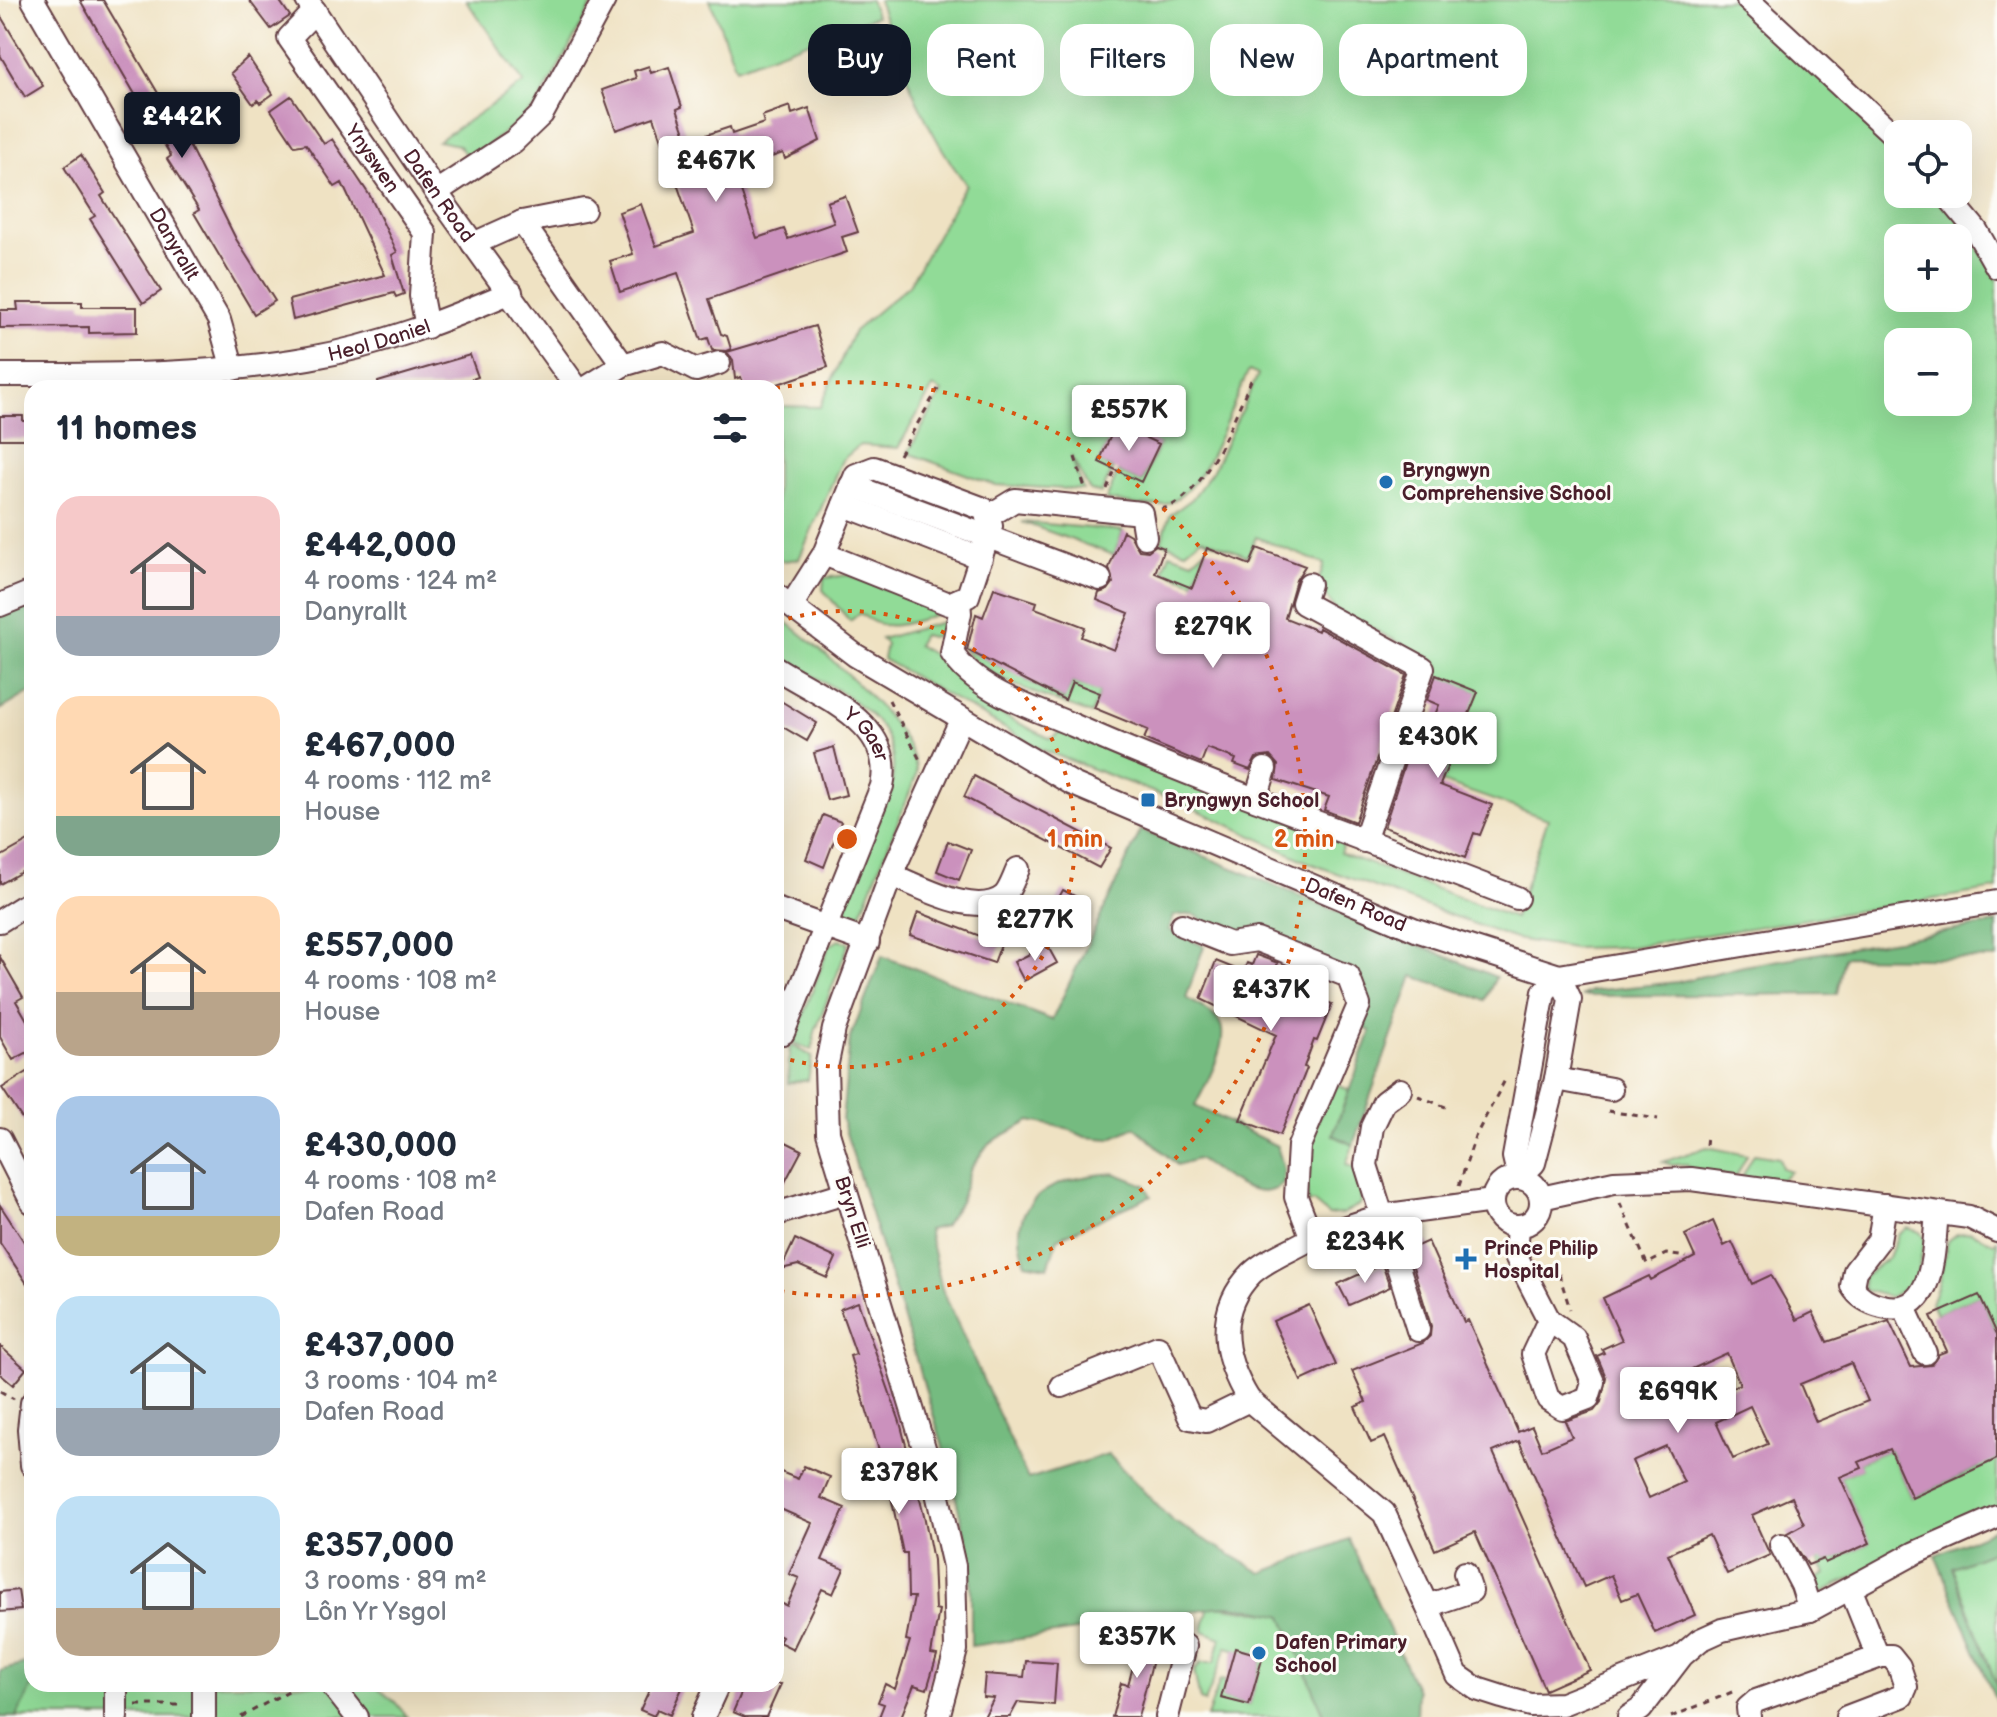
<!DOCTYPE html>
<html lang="en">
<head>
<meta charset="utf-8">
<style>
  :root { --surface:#fff; --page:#f2f2f3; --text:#1f2937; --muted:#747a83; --accent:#111827 }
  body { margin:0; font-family:"Balsamiq Sans",sans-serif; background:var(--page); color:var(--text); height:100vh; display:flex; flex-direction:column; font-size:30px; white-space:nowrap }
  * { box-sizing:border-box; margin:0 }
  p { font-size:26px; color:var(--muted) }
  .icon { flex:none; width:44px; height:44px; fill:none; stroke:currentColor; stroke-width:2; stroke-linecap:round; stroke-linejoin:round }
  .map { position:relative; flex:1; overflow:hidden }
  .panel { position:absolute; left:24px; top:380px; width:760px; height:1312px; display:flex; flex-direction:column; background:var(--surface); border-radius:24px; box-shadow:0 8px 32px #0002 }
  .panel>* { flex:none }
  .top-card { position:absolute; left:808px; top:24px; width:760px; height:72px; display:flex; gap:16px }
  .tools { position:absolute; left:1884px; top:120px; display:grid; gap:16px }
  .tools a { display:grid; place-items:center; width:88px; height:88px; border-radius:16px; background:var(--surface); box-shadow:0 8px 32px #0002; font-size:40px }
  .price { position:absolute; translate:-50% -68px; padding:0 18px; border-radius:8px; background:#fff; color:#222; font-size:26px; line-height:52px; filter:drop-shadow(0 2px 4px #0008) }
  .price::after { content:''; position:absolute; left:50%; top:48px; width:24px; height:18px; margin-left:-12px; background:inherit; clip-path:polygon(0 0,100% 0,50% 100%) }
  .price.selected { background:var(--accent); color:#fff }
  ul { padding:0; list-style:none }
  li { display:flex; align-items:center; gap:24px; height:200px; padding:0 32px }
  li span { display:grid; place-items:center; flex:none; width:224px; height:160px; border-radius:24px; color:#555 }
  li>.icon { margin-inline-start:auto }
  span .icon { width:96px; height:96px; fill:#fffc; stroke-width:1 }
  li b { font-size:34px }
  h2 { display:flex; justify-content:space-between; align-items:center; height:96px; padding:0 32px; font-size:34px }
  .tag { padding:0 28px; border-radius:24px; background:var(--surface); box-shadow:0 8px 32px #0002; font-size:28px; line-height:72px }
  .tag.selected { background:var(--accent); color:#fff }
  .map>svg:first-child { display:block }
  .green { fill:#91db97; stroke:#6e7d61; stroke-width:2; fill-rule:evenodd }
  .forest { fill:#74bb80; stroke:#5f6d56; stroke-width:2 }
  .building { fill:#cb91bd; fill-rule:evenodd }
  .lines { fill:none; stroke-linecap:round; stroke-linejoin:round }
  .minor-casing { stroke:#633c42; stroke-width:26 }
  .path { stroke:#633c42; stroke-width:3; stroke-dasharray:6 6; stroke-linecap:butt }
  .minor { stroke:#fff; stroke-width:22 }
  .ring { fill:none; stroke:#d8530f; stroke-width:4; stroke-dasharray:4 8 }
  .poi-dot { fill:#1f6fb2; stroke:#fdfcf7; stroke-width:3 }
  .labels { text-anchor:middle; stroke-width:6; stroke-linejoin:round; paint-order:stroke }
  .street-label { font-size:20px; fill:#4a1f2b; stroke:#fdfcf7 }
  .poi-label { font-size:20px; font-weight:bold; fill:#4a1f2b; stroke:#fdfcf7; text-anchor:start }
  .centre { fill:#d8530f; stroke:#fdfcf7; stroke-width:4 }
  .ring-label { font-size:24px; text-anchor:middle; font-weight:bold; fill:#d8530f; stroke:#fdfcf7; stroke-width:6; stroke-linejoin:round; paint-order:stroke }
</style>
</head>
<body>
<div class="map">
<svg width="1997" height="1717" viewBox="0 0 1997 1717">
  <rect width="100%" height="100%" fill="#fdfcf7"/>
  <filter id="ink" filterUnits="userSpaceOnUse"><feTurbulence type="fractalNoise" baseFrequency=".0125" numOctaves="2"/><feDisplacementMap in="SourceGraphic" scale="16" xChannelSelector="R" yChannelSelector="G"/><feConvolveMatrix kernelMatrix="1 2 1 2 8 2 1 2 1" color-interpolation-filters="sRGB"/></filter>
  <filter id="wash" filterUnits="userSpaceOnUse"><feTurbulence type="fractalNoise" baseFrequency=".006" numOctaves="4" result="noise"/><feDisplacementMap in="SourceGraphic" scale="32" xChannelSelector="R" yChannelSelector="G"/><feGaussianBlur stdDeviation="1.8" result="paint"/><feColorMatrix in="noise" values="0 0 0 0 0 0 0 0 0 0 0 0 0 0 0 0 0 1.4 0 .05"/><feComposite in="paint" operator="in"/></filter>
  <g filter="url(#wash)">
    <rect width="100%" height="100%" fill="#efe2c3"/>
    <path class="green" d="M466,0H595L537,106L470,160L458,145L438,141L524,83Z
      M710,0H870L876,16L736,68Z
      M878,0H1738L1898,144V194H1942L1997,275V889L1630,947L1573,948L1515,939L1312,864L1187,805L1043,750L883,659L886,644L881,639L950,620L946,632L931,637L923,635L917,645L987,688L986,707L1051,739L1067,727L1221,790L1218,800L1241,808L1245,799L1345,839L1340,853L1514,918L1548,819L1441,782L1477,692L1429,673L1434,660L1335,610L1326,595L1315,591L1324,564L1256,537L1248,556L1202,538L1186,551L1161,542L1170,515L1192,499L1213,470L1258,375L1249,371C1228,408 1210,485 1169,503C1151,510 1124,502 1106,500L1118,472L1142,482L1159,445L1116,425L1099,462L1113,470L1101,493L1090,491L1071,456L1083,490L995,485L908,453L942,392L933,387L898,448L860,445L842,460L799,559L783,561L776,557V406L820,407L854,331L909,285L966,184C923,128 902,66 878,0ZM1898,238H1958V298H1898ZM1898,342H1958V402H1898Z
      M1022,522L1123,531L1114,555Z
      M1207,548L1194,582L1163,571L1170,553L1193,561Z
      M848,575L941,609L940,613C911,622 885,636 860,613L850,621L823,590L824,578Z
      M780,617C812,642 928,735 915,779L855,928L844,922L842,911L891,786C908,712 829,690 781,656C775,644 773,628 780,617Z
      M963,648L1011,672L1029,670L1026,680L1064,700L1072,682L1100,693L1091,714C1062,702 980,679 963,648Z
      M839,940L849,943L815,1032L812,1050L793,1043L829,946Z
      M790,1045L812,1056L808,1080L788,1083Z
      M1333,1083L1349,1090L1333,1135L1353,1145L1346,1165L1361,1169V1204L1343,1214L1328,1215L1313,1202L1309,1203C1297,1160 1317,1123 1333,1083Z
      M1707,1147L1747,1155L1736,1177L1690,1171L1687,1164L1672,1165L1663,1162Z
      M1754,1154L1779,1158L1782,1168L1791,1171L1777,1183L1741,1179Z
      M1907,1228L1920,1232L1925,1240L1915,1283L1890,1297L1864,1290L1863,1277L1889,1257L1898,1235Z
      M1971,1232L1994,1243L1997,1240V1334L1979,1295L1936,1314L1931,1303L1939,1282L1948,1241L1957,1234Z
      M1890,1449L1912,1498L1978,1468L1997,1449V1507L1819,1594L1810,1582L1825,1574L1818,1560L1823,1558L1825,1563L1869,1543L1840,1477L1861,1468L1859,1462Z
      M1997,1550V1686L1952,1567Z
      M1209,1605L1283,1615L1325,1717H1207L1220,1680L1226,1681L1222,1698L1249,1705L1263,1657L1227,1647L1205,1702L1200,1700L1194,1671L1201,1663H1214L1221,1638L1203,1631Z
      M33,1684H372L395,1702L407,1717H16Z"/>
    <path class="forest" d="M32,595V691L0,710V607Z
      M1141,830L1496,977L1485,1000L1413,976L1353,1145L1333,1135L1371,1031L1357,1025L1348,971L1228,935L1193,914L1174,916L1169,930L1204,946L1186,998C1196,1004 1211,1011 1218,1020C1233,1038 1204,1088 1195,1106L1277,1146L1284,1169L1283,1184C1257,1207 1221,1173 1197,1159L1177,1165L1135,1127L1110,1139L1085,1137L1066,1128L1030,1121L989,1143L971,1168L960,1202L944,1226L928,1230L942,1289L1028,1479L1108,1454L1171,1520L1262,1573L1349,1539L1417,1691L1416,1717H1325L1283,1616C1242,1606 1221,1600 1180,1616L971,1646V1559L942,1443L842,1120L850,1039L882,956L1052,1020Z
      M1997,923V959L1844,957L1837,994L1581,996L1591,991L1678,982L1744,966Z
      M1114,1173L1145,1185L1151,1196L1058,1238L1048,1267L1026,1263C1001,1197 1058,1177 1114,1173Z
      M1997,1528V1550L1952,1567L1997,1686V1703L1935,1555Z
      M32,1662L33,1684L16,1717H0V1671Z"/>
    <g id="blocks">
      <path class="building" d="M80,0H103L191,149L236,239L275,301L254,314L194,213L199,210L167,159L171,156Z
        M249,0H279L290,16L271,29Z
        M0,15L43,86L25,97L0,55Z
        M248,57L273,94L260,103L258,100L253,104L231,73Z
        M649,66L651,73L669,67L682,107L677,109L688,141L730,127L732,134L764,123L762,116L790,106L792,114L809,108L820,141L785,159L783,153L753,163L754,167L736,177L757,238L784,229L788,239L834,223L827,202L845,196L858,232L842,237L847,252L709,299L721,334L727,336L731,349L726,351L712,350L708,338L701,340L678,273L620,292L610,261L633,254L619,212L641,204L656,246L694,233L654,117L616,130L602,90L636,78L634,71Z
        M291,96L324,144L332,139L370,196L397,252L392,255L404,294L396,297L394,293L293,320L289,300L385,275L342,183L335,187L306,144L295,146L271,110Z
        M81,155L105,193L101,196L161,291L143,303L90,219L95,216L64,167Z
        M17,302H82V307H137V332L89,333V327L0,328V310H18Z
        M815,326L828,367L766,388H745L741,377L735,379L733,360L727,352Z
        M470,355L478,377L447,388H379L378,382Z
        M0,416H23V421H32V439H0Z
        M1116,424L1159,444L1141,482L1099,462Z
        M1123,531L1130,535L1139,550L1148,551L1156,545L1164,548L1155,573L1192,588L1207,548L1250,565L1257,548L1305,566L1296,580L1285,618L1318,631L1319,628L1406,675L1355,822L1324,810L1329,797L1276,780L1278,765L1270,756L1256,758L1250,770L1234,764L1236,759L1207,748L1201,763L1144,739L1148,730L1094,708L1100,693L1072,682L1065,700L967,650L976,614L983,617L994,588L1037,602L1035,608L1085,627L1081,637L1114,650L1129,613L1097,600L1099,593L1108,590L1113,583L1109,568Z
        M1436,675L1478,692L1440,785L1492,805L1480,835L1474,833L1465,858L1384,827L1410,748L1420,752L1439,705L1427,700Z
        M776,698L817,723L807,741L776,723Z
        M834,747L846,795L827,800L814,753Z
        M974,776L1111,848L1099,868L964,797Z
        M823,815L841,822L824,867L806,859Z
        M32,839V866L0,884V857Z
        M948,841L971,850L959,880L937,871Z
        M1063,890L1082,900L1065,933L1045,923Z
        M918,912L1001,944L994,963L910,935Z
        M1047,945L1057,963L1024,981L1014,962Z
        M1256,955L1278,963L1271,979L1332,1004L1317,1041L1314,1040L1304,1067L1307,1068L1280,1135L1240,1120L1276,1035L1201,999L1216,961L1243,972L1247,963L1252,965Z
        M0,957L23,997L16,1001L32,1029V1050L13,1060L0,1037Z
        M32,1069V1134L2,1088Z
        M786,1142L802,1150L776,1199V1162Z
        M0,1205L32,1254V1291L0,1243Z
        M1713,1221L1724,1246L1732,1242L1752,1284L1771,1275L1797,1320L1813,1312L1827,1342L1889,1321L1911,1367L1931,1365L1939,1354L1947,1351L1931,1316L1979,1295L1997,1334V1459L1912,1498L1890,1449L1859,1462L1862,1468L1840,1477L1870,1543L1825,1563L1823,1559L1808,1565L1787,1533L1804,1524L1792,1497L1752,1515L1770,1555L1727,1574L1709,1535L1668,1554L1695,1615L1655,1633L1637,1594L1622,1600L1611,1575L1584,1587L1519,1441L1493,1452L1590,1670L1545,1690L1475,1532L1435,1550L1385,1437L1371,1443L1355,1407L1366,1402L1352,1371L1423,1343L1430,1336L1431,1326L1408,1250L1428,1241L1464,1322L1468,1320L1518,1432L1532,1426L1542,1450L1572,1437L1565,1421L1594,1411L1601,1402L1606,1377L1597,1356L1604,1353L1602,1349L1622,1340L1603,1298L1649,1276L1651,1280L1695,1257L1685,1235ZM1727,1353L1740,1384L1705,1398L1692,1369ZM1851,1363L1868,1401L1816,1422L1800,1384ZM1750,1406L1768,1444L1733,1459L1716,1422ZM1666,1446L1684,1482L1649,1498L1632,1461Z
        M795,1239L836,1258L827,1278L798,1265L781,1269Z
        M1382,1264L1390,1287L1349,1305L1338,1284Z
        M858,1302L900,1422L924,1515L933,1560L935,1609L939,1610L931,1654L937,1655L927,1689L914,1685L901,1717H879L884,1704L878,1702L885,1684L895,1689L910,1641L906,1640L914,1597H908L907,1553H903L886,1473L850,1356L856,1354L840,1309Z
        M1309,1305L1336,1365L1301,1381L1273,1321Z
        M0,1346L26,1369L13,1385L0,1374Z
        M804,1466L830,1477L821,1498L845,1508L822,1560L844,1569L833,1594L822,1589L793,1649L779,1642L782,1637L776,1634V1601L787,1606L799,1578L789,1574L812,1523L776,1507V1470L798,1479Z
        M18,1590L21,1610L0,1612V1592Z
        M1142,1633L1159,1637L1138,1717H1112L1121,1683L1128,1685Z
        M1235,1648L1263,1656L1249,1705L1221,1698Z
        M1026,1661L1057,1663L1054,1705L1018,1702L1010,1717H984L994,1698L983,1697L985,1674L1024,1677Z
        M652,1684H684L670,1715L657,1709L654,1716L640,1710Z
        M745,1684H781L766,1717H745L733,1712Z"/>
    </g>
  </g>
  <g filter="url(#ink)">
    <use href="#blocks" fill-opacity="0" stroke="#633c42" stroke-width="2"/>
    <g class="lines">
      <defs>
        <g id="minor">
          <path id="s1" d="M33,0L219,320L233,369"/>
          <path id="s2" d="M307,0L436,192L577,388"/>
          <path d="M1748,0L1898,139"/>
          <path id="s3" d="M315,11L289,38L425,233L421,296L427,327"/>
          <path d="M436,192L514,141L542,114L604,0"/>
          <path d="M1946,194L1976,230L1997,267"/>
          <path d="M522,222L584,210"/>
          <path d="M473,244L522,222L623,365"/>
          <path id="s4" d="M0,375C104,375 207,376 309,358C379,346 446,320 511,292"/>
          <path d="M586,388L623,365L663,353L696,370L719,363"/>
          <path d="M851,485L1100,579"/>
          <path d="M844,505L981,558"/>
          <path d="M987,517L1015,500L1141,513L1145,537"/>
          <path d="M1309,584L1303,603L1423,668L1364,841"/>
          <path id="s5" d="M776,595L855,655L1073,784L1416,930L1559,976L1997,902"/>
          <path d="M959,600L960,613L952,653C977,692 1034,708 1075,726C1220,790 1370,840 1517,898"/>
          <path d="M0,605L32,592"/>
          <path d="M791,606L824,554L856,475L874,468L984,509L991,526L968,596L949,604L824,554"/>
          <path id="s6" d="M776,668C821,697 896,723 882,786L783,1033"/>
          <path d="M1256,799L1265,769"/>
          <path d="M891,875C920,886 976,919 1004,896C1010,890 1014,877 1018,869"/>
          <path d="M776,909L868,942"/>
          <path d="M0,921L32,901"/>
          <path d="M1182,925L1230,944L1257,940L1348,976L1359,1005L1299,1146L1296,1197L1312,1238L1381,1216L1493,1201"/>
          <path d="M1556,1079L1611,1089"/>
          <path d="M1400,1090L1384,1102L1372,1127L1366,1165L1418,1330"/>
          <path d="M0,1139L32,1202"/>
          <circle cx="1517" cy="1202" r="24"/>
          <path d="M1519,1178L1534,1163L1556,1079L1570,999L1559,976"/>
          <path d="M1519,1178L1514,1157L1544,992L1559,976"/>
          <path d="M1541,1198L1614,1182L1691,1179L1969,1217L1997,1231"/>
          <path d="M1885,1205L1879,1240L1855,1271L1852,1286C1859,1298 1869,1303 1882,1306C1936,1319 1933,1248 1937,1213"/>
          <path d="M776,1214L845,1193"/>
          <path d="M1518,1226L1516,1256L1549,1320L1574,1338L1593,1382L1588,1398L1562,1408L1548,1399L1533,1354L1549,1320"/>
          <path d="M1904,1307L1925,1353"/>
          <path d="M1062,1386L1158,1347L1190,1418L1206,1421L1249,1400C1223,1358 1214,1311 1252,1273C1267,1259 1294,1249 1312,1238"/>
          <path d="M1249,1400L1384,1513L1427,1606L1471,1591L1465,1573"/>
          <path d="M32,1403L29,1429L32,1465"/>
          <path d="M1781,1545L1802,1585L1810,1610"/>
          <path d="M1851,1590L1878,1657"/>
          <path d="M1427,1606L1457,1675L1477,1689L1502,1697L1530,1705L1562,1704L1680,1657L1700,1640L1722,1630L1810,1610L1915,1553L1997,1517"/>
          <path d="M331,1684L357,1717"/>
          <path d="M116,1717V1684"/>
          <path d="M204,1717V1684"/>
          <path d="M703,1717L718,1684"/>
          <path d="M938,1717L956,1650L954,1566L935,1484L828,1133L826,1068L834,1029L891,875L961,720"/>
          <path d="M1167,1717L1185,1646"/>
          <path d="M1629,1717L1641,1709L1680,1658"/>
          <path d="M1749,1717L1748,1708L1756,1701L1881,1656H1891L1899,1666L1906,1687L1902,1696L1847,1717"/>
        </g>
      </defs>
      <use href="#minor" class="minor-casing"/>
      <path class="path" d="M899,455L938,389
        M1075,457L1085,488
        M1107,489L1115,470
        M1161,509C1205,501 1235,414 1253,376
        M889,700L920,760
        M1418,1096L1448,1108
        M1608,1111L1658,1119
        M1706,1145L1707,1136
        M1459,1186L1475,1137L1505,1080
        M1620,1203L1647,1264L1666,1254L1686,1257
        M1559,1274L1570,1309
        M0,1391L14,1399
        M136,1705H184
        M241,1717L301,1684
        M1671,1717L1737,1690"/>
      <use href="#minor" class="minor"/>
    </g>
  </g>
  <g class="ring">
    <path d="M777 622A228 228 0 1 1 777 1056"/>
    <path d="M776 388A457 457 0 1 1 779 1291"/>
  </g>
  <g class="poi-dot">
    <circle cx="1386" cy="482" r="8"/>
    <rect x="1140" y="792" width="16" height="16" rx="4"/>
    <path d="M1462 1247h8v8h8v8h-8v8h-8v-8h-8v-8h8z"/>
    <circle cx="1259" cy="1653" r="8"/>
  </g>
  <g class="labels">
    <g class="street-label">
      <text dy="7" stroke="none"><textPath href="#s3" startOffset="184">Ynyswen</textPath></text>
      <text dy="7" stroke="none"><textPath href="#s2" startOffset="236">Dafen Road</textPath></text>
      <text dy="7" stroke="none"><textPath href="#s1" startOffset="282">Danyrallt</textPath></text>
      <text dy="7" stroke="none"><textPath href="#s4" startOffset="382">Heol Daniel</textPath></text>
      <text dy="7" stroke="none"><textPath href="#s6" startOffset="114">Y Gaer</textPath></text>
      <text dy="7" stroke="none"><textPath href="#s5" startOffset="660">Dafen Road</textPath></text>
      <text transform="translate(853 1212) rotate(72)" y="7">Bryn Elli</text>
    </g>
    <g class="poi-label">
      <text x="1402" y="477">Bryngwyn<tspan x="1402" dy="23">Comprehensive School</tspan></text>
      <text x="1164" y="807">Bryngwyn School</text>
      <text x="1484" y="1255">Prince Philip<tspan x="1484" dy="23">Hospital</tspan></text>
      <text x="1275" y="1649">Dafen Primary<tspan x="1275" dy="23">School</tspan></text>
    </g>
  </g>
  <circle cx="847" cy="839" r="12" class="centre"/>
  <g class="ring-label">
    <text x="1075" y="847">1 min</text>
    <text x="1304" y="847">2 min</text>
  </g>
</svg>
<div class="tools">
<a><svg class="icon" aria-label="locate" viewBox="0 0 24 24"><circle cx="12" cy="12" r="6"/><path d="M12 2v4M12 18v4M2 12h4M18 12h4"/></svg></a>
<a>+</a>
<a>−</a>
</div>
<b class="price selected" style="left:182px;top:160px">£442K</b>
<b class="price" style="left:716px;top:204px">£467K</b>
<b class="price" style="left:1129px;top:453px">£557K</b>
<b class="price" style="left:1213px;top:670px">£279K</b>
<b class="price" style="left:1438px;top:780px">£430K</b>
<b class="price" style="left:1035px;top:963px">£277K</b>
<b class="price" style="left:1271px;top:1033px">£437K</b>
<b class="price" style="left:1365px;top:1285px">£234K</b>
<b class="price" style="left:1678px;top:1435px">£699K</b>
<b class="price" style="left:899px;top:1516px">£378K</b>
<b class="price" style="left:1137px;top:1680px">£357K</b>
<div class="top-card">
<a class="tag selected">Buy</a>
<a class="tag">Rent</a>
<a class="tag">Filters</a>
<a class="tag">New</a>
<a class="tag">Apartment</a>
</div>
<section class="panel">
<h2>11 homes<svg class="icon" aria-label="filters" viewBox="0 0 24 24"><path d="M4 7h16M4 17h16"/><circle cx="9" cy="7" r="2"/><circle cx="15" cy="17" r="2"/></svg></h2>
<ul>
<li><span style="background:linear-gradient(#f6c9c9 75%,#9aa5b1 0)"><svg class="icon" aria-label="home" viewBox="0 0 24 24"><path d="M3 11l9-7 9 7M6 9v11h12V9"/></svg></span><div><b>£442,000</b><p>4 rooms · 124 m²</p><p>Danyrallt</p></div></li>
<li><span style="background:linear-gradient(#ffd9b3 75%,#7fa58c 0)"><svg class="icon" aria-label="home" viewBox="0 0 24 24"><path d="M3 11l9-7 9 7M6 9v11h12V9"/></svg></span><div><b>£467,000</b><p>4 rooms · 112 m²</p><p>House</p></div></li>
<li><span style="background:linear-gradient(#ffd9b3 60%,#b9a48a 0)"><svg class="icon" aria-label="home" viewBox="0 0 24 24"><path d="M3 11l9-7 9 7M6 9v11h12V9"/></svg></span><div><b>£557,000</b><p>4 rooms · 108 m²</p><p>House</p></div></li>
<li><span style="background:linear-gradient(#a9c7e8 75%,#c2b280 0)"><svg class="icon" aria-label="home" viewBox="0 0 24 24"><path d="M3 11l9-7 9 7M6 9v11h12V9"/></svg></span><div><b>£430,000</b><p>4 rooms · 108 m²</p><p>Dafen Road</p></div></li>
<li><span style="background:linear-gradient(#bfe0f5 70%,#9aa5b1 0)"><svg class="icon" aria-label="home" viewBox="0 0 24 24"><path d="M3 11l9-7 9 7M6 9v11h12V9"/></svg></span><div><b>£437,000</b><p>3 rooms · 104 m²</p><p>Dafen Road</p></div></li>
<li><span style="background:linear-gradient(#bfe0f5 70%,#b9a48a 0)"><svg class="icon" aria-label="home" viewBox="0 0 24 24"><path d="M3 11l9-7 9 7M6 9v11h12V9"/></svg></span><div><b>£357,000</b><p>3 rooms · 89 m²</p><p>Lôn Yr Ysgol</p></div></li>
</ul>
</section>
</div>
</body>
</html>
